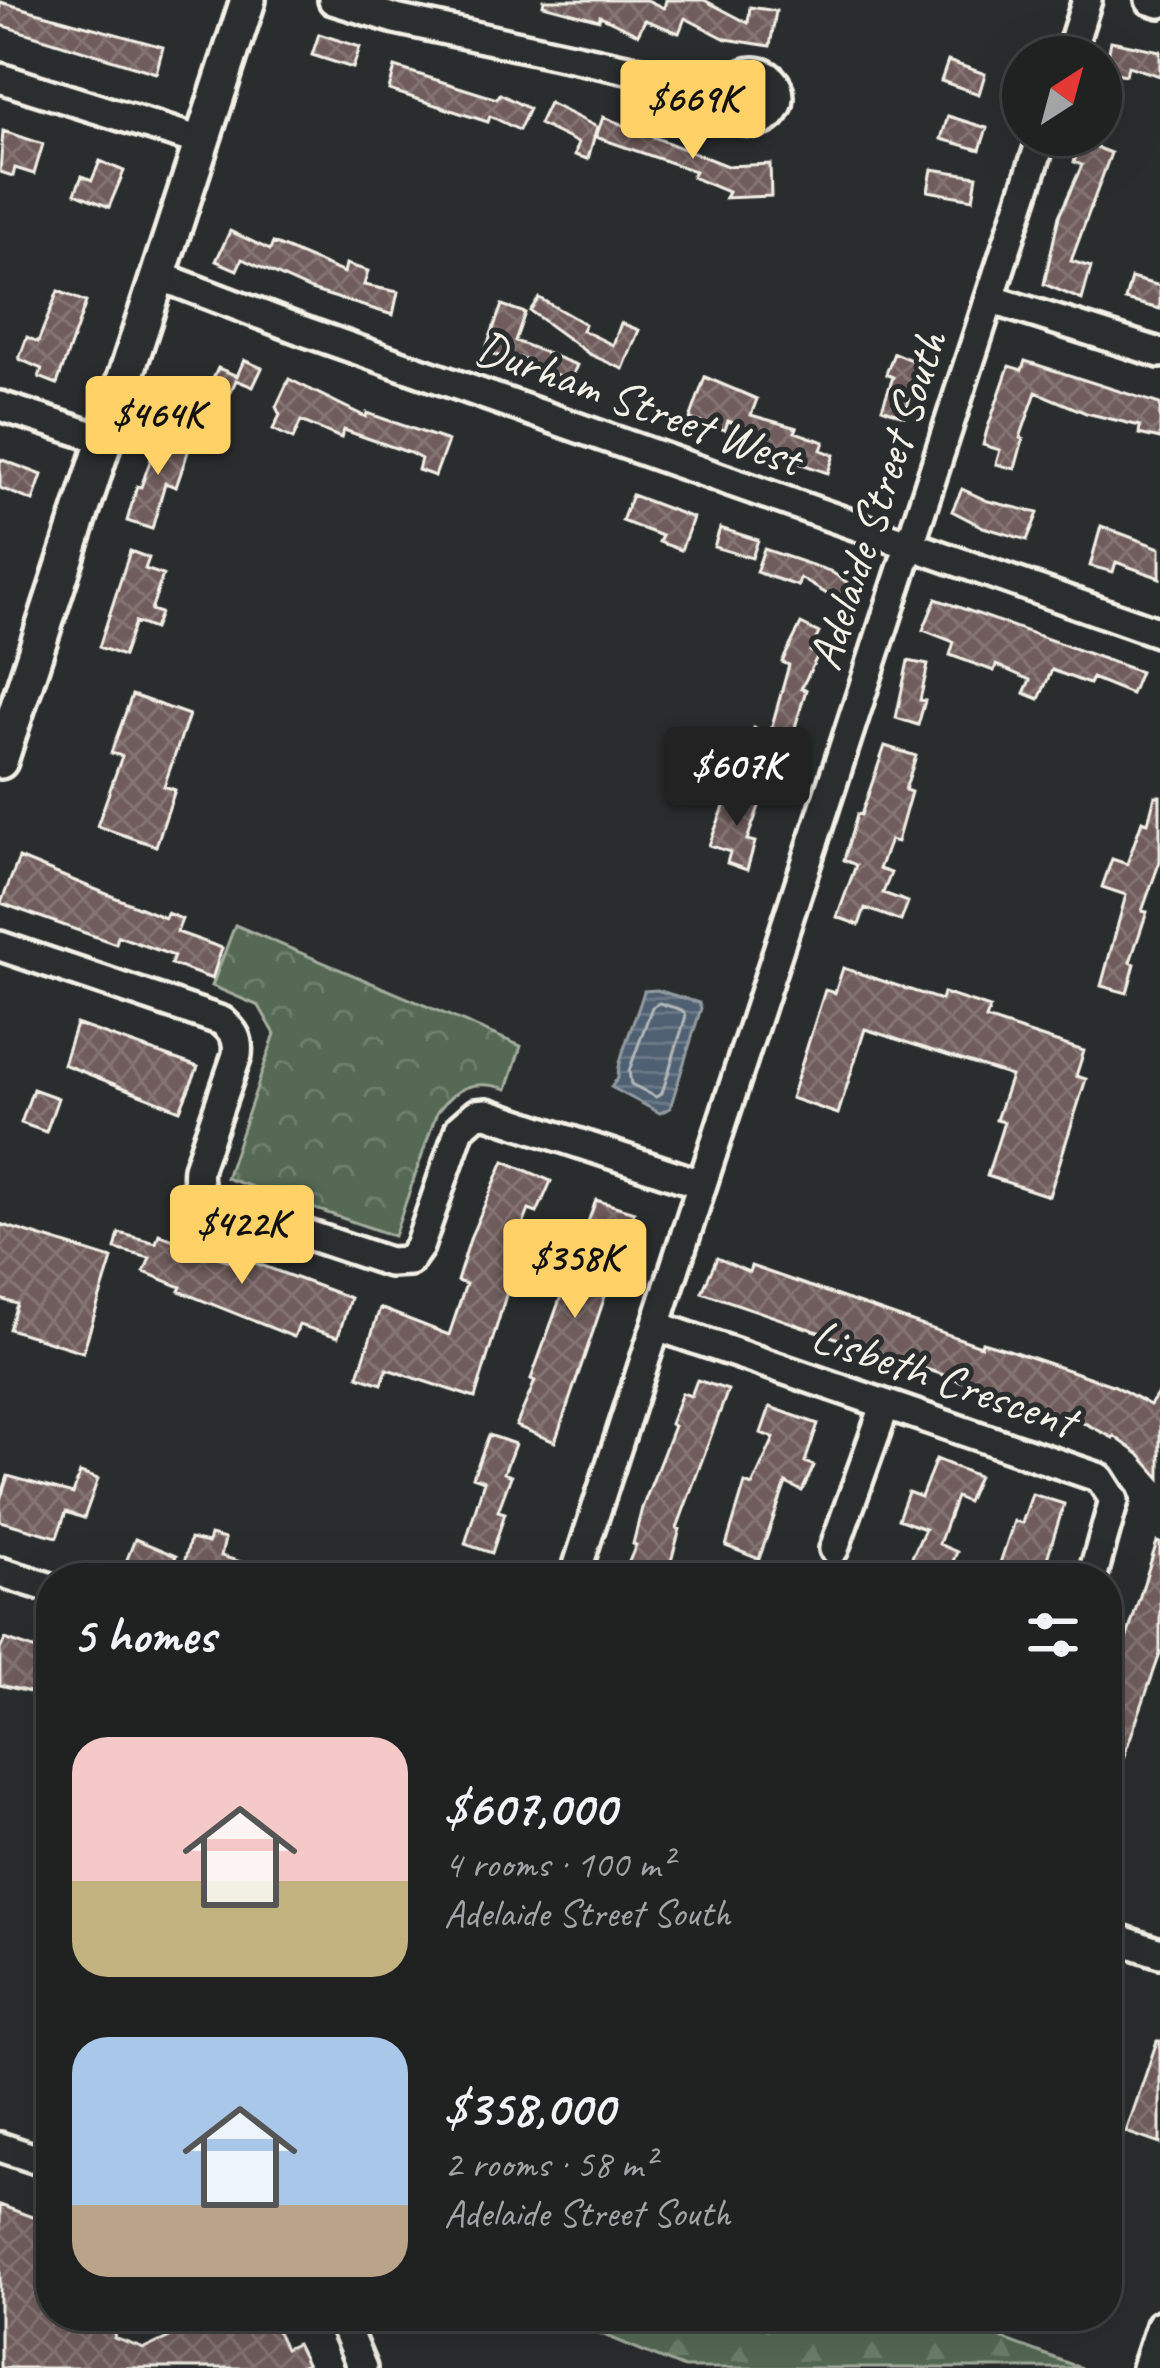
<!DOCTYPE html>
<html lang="en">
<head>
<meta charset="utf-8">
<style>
  :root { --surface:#202222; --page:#282a2a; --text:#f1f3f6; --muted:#a2a4a5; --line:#3d3f40; --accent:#ffd166 }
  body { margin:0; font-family:Caveat,sans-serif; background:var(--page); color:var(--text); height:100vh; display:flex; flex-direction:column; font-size:45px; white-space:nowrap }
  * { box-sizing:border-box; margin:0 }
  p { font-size:39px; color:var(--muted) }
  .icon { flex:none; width:66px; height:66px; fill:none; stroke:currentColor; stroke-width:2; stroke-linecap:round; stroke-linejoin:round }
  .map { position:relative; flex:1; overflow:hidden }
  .details { position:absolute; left:36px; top:1563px; width:1086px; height:768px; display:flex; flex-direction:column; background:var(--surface); border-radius:48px; box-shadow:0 12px 48px #0002,0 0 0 3px var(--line) }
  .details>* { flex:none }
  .needle { width:78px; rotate:36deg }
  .controls { position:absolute; left:1002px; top:36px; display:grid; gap:24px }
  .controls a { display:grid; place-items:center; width:120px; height:120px; border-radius:50%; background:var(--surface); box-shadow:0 12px 48px #0002,0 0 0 3px var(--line); font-size:60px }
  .price { position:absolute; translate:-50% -102px; padding:0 27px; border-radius:12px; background:var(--accent); color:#111; font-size:39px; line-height:78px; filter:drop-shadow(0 3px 6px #0008) }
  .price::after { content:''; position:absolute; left:50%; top:72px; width:36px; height:27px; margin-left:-18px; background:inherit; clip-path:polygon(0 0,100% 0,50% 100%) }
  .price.active { background:#222; color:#fff }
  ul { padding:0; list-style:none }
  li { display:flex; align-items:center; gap:36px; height:300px; padding:0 36px }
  li span { display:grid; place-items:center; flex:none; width:336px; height:240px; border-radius:36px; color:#555 }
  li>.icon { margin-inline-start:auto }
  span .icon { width:144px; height:144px; fill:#fffc; stroke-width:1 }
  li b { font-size:51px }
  h2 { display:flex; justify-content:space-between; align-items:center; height:144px; padding:0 36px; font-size:51px }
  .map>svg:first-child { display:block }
  .forest { fill:url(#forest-firs); stroke:#a4ad9e; stroke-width:3 }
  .park { fill:url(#park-crowns); stroke:#a4ad9e; stroke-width:3 }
  .water { fill:url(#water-rules); stroke:#929ba1; stroke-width:3 }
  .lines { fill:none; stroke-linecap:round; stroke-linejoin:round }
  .shore { stroke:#b2b7b9; stroke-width:3 }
  .building { fill:url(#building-cross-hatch); stroke:#f4f1e8; stroke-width:3 }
  .minor-casing { stroke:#f4f1e8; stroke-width:36 }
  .major-casing { stroke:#f4f1e8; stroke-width:42 }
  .minor { stroke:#2a2d2e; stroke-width:27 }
  .major { stroke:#2a2d2e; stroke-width:33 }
  .labels { text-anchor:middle; stroke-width:10; stroke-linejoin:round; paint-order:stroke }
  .street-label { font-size:48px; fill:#f4f1e8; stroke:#2a2d2e }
</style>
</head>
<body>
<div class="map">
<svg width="1160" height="2368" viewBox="0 0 1160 2368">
  <defs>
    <pattern id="forest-firs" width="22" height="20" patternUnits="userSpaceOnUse" patternTransform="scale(3)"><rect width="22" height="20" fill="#556954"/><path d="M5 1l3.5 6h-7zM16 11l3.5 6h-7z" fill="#6e7f6d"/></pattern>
    <pattern id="park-crowns" width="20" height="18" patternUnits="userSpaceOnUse" patternTransform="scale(3)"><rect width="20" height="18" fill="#556954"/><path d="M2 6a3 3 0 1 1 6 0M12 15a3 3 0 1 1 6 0" fill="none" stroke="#6e7f6d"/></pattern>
    <pattern id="water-rules" width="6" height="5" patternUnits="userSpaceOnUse" patternTransform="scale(3)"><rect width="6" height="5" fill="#506172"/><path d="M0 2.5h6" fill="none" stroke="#6a7886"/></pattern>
    <pattern id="building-cross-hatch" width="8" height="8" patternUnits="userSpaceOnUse" patternTransform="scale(3)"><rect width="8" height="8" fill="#6f5c5c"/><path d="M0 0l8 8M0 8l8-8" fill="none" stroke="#847473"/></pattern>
  </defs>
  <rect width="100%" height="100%" fill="#2a2d2e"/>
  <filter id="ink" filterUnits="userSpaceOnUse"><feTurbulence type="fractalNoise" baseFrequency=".00833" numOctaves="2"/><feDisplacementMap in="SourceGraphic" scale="24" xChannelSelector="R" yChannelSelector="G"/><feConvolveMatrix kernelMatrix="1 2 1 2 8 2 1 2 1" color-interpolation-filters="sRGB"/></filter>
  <g filter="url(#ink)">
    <path class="forest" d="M558,2316H942L1081,2368H684Z"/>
    <path class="park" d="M235,925L521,1046L507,1089C475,1079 457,1086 437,1112L394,1236L226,1178L275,1034L259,1006L212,986Z"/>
    <path class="water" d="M657,990L699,1003L701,1008L670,1108L660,1113L611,1087L618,1078C617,1059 638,1014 644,991Z"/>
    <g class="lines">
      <path class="shore" d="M659,1003L682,1010L686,1016L662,1093L656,1097L631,1084L629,1071L652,1007Z"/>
    </g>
    <path class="building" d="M544,0H647L664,8L666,0H704L748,23L750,7L776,11L770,46L726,39L685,18L679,33L645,20L638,34L600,16L599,20L543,5Z
      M0,2L163,47L156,73L0,25Z
      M319,34L360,47L353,68L312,55Z
      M1111,41L1160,51V76L1128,66L1126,75L1105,71Z
      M948,61L985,74L979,94L941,81Z
      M395,67L497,99L500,94L529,109L519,130L490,116L488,122L389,90Z
      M549,103L597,127L588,159L575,155L578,143L539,124Z
      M948,116L987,128L980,150L941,139Z
      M603,117L727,166L770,164L771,196L725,198L728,192L692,177L695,171L596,137Z
      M3,131L43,144L34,174L15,168L13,176L0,172Z
      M1082,142L1111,153L1071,261L1091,267L1082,300L1044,284L1059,216L1082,165L1074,162Z
      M100,161L124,171L109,207L75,193L82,176L92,180Z
      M932,169L977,176L973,199L928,191Z
      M230,231L270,250L273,243L344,273L346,264L368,271L364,285L398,292L393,315L311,290L242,259L237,270L216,261Z
      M1131,278L1160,286V309L1125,300Z
      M58,291L86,302L57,384L39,377L42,369L19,359L27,337L38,342Z
      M539,298L585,324L582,330L613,345L621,323L639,330L623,369L589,354L530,311Z
      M502,305L525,313L515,341L577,365L570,381L521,358L519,364L485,351Z
      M894,353L921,364L904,416L882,408L893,377L886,374Z
      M244,360L262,368L253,387L236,380L231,392L211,383L218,368L237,376Z
      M1025,361L1160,404V439L1139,434L1140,426L1086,413L1036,392L1020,438L1023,439L1015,469L996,464L1000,450L983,445L987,430L1009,366L1022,370Z
      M705,377L757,399L751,415L797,428L795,432L824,442L821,450L834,455L828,473L796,462L798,456L748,440L751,429L728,421L725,430L690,419Z
      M289,379L366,417L367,413L448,441L435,476L418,470L421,459L410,453L344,430L341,438L301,421L293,439L273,429L280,415L276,407Z
      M154,431L191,443L176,487L165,483L152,529L127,521L137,486L141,487L155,447L149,445Z
      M0,459L42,475L33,501L0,488Z
      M962,489L988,501L1038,513L1027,540L983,527L952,511Z
      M632,495L693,518L681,550L659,542L662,536L622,521Z
      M1101,526L1160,548V578L1116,562L1113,572L1090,566Z
      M720,528L758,540L752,558L714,547Z
      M764,549L830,571L848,583L837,600L800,578L798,586L756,572Z
      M130,551L149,558L145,569L163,575L151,610L160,613L154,629L135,622L123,656L99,647Z
      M936,599L1140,672L1131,694L1092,678L1089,684L1052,670L1039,699L1024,693L1030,680L996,665L994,671L950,655L954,642L923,630Z
      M801,624L819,633L810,651L818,655L801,689L806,690L794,731L787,729L772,774L743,764L754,728L770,733L789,665L782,662Z
      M908,661L928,665L920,700L925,701L918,725L896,718Z
      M132,695L189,715L164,786L175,790L156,846L97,826L122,756L111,753Z
      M885,746L916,756L905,790L911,792L897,842L890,840L879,869L891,873L883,893L908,902L901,921L865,908L859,925L837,917L856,865L844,860L857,814L861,815Z
      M731,789L761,801L747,840L755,842L747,870L727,863L730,852L709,845Z
      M1155,796H1160V861L1142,911L1147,912L1130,962L1135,964L1127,993L1101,986L1126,895L1102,887L1112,859L1127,864L1142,821L1148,823Z
      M19,858L165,918L167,913L182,919L177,932L222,948L212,979L171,964L174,956L118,936L116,944L1,903Z
      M843,968L941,1000L943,993L990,1008L986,1019L1084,1051L1076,1076L1086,1079L1049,1196L987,1176L1004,1122L996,1120L1011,1076L865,1029L838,1114L791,1098L825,990L835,993Z
      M76,1024L198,1067L180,1110L63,1064Z
      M33,1089L58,1098L46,1132L21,1123Z
      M504,1161L551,1181L537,1213L529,1210L509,1260L516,1262L475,1398L387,1369L382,1384L358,1376L380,1308L449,1335L466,1284L457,1281L471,1236Z
      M596,1200L634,1212L555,1442L516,1426L535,1381L531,1379Z
      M0,1224L112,1259L83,1352L9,1329L17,1304L0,1299Z
      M119,1233L156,1243L159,1234L210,1255L248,1266L250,1261L350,1298L338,1337L299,1325L294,1337L179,1291L181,1287L144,1272L150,1258L115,1249Z
      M717,1258L749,1272L751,1266L981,1346L982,1342L1006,1349L1115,1386L1150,1405L1160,1390V1478L1139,1454L1114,1436L1113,1438L1086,1424L702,1292Z
      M697,1380L728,1390L677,1528L680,1529L670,1565L664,1578H622L636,1545L633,1544L642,1508L674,1426L670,1424L682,1393L691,1396Z
      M770,1407L818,1424L805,1462L814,1466L802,1491L786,1483L759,1559L726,1546L745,1483L752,1486L774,1438L761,1433Z
      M489,1435L515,1444L504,1473L511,1476L498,1511L505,1513L492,1553L465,1544L484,1481L473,1477Z
      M936,1459L978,1476L967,1502L956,1497L939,1544L957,1552L946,1577L910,1561L925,1529L898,1519L908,1492L921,1497Z
      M80,1473L98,1479L84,1518L66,1512L57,1537L0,1521V1500L8,1476L73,1494Z
      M1032,1494L1064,1504L1041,1578H995L1014,1521L1022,1523Z
      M210,1535L225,1539L221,1556L280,1574V1578H199L202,1567L184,1563L190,1539L208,1543Z
      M135,1539L176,1556L167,1578L126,1562Z
      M1157,1542L1160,1543V1654L1107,1804V1700Z
      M5,1639L51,1655V1697L0,1685V1650Z
      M1157,2041H1160V2144L1126,2132Z
      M0,2205L51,2224V2316H122L114,2338L144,2349L176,2334L168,2316H270L285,2349L296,2344L306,2364L297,2368H0Z"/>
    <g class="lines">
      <defs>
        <path id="minor" d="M333,0L395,19L729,91
          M1150,0L1160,3
          M1069,57L1087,0
          M729 97a25 25 0 1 1 50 0a25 25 0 1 1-50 0Z
          M0,78L200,141
          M157,275L301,330L1160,633
          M990,299L1160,353
          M0,406L103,439
          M0,946L222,1021C234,1032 239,1038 237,1055L198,1168C196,1185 199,1193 213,1203L389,1262L409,1261L419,1247L460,1128L476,1114L487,1113L701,1184
          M657,1326L1100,1478L1114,1500L1092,1578
          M834,1549L885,1406
          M0,1572L51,1588
          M574,1578L1043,135
          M1107,1935L1160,1953
          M0,2147L51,2164
          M340,2316L362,2368
          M1146,2368L1160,2325"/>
        <path id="major" d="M0,761L248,0"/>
      </defs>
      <use href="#minor" class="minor-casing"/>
      <use href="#major" class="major-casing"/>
      <use href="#minor" class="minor"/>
      <use href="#major" class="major"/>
    </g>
  </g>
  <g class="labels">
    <g class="street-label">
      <text transform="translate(639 402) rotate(20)" y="17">Durham Street West</text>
      <text transform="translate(876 500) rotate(-72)" y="17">Adelaide Street South</text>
      <text transform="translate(944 1377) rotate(19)" y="17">Lisbeth Crescent</text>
    </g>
  </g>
</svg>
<div class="controls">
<a><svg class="needle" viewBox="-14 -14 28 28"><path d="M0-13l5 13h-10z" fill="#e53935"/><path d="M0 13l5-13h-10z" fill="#a2a4a5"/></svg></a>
</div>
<b class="price" style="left:693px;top:162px">$669K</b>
<b class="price" style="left:158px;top:478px">$464K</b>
<b class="price active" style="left:737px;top:829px">$607K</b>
<b class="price" style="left:242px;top:1287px">$422K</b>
<b class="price" style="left:575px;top:1321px">$358K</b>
<section class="details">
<h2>5 homes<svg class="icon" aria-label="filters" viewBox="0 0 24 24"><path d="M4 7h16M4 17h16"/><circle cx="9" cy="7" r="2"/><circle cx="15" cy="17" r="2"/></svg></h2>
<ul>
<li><span style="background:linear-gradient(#f6c9c9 60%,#c2b280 0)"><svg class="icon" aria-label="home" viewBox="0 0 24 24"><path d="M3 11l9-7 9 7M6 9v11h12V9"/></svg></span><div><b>$607,000</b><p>4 rooms · 100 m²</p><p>Adelaide Street South</p></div></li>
<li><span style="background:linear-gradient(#a9c7e8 70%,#b9a48a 0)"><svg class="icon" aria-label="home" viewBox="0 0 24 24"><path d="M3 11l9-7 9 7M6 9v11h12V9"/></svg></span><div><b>$358,000</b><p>2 rooms · 58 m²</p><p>Adelaide Street South</p></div></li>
</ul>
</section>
</div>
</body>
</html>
